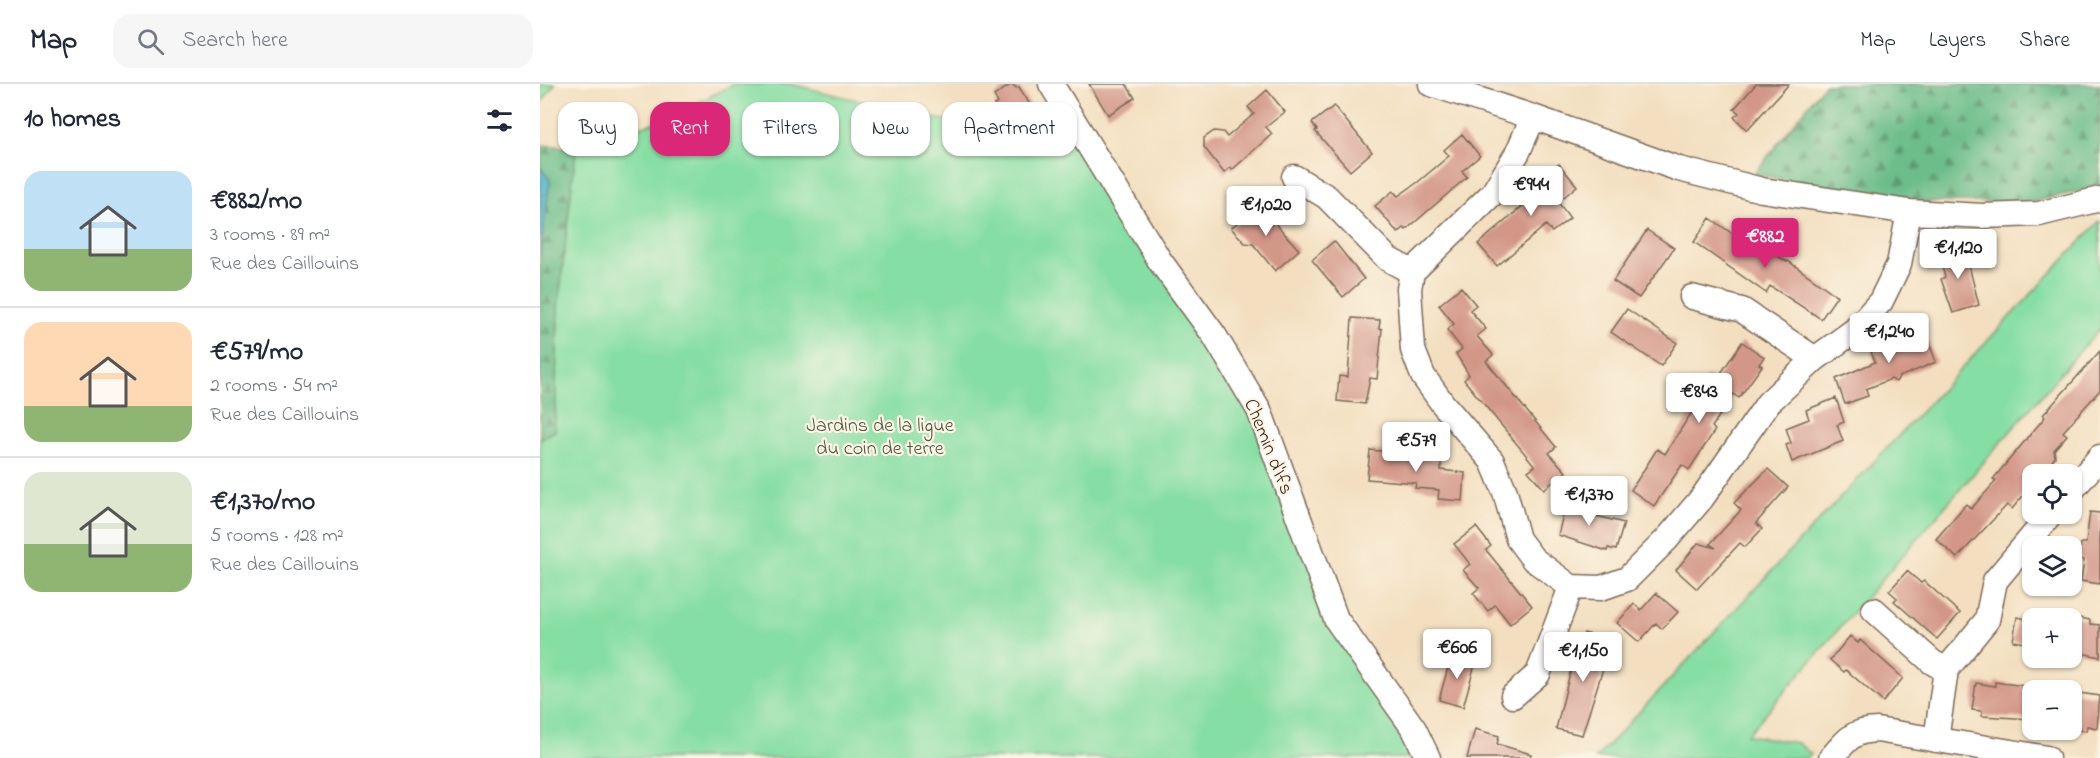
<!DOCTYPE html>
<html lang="en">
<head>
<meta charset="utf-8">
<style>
  :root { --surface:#fff; --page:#f6f6f7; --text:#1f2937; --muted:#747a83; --line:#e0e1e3; --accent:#db2777 }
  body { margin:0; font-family:"Indie Flower",sans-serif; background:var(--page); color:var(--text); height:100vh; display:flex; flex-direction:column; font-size:22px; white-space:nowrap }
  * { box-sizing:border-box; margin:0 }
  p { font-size:20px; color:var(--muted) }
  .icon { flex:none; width:33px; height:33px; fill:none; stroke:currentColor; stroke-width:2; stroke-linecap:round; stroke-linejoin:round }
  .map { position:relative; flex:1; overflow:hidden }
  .sheet { display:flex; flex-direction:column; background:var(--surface); width:540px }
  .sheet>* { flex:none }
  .banner { position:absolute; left:18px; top:18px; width:570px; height:54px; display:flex; gap:12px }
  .controls { position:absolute; left:1482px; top:380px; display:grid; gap:12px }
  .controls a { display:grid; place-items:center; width:60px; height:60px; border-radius:12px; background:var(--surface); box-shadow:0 2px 4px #0004; font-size:30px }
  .price { position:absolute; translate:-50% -51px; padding:0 14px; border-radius:6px; background:#fff; color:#222; font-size:20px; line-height:39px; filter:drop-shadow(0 2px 3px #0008) }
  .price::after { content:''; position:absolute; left:50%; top:36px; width:18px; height:14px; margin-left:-9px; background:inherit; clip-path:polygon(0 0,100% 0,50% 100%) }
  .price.on { background:var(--accent); color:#fff }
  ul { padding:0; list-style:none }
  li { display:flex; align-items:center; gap:18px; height:150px; padding:0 24px }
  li+li { border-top:2px solid var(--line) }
  li span { display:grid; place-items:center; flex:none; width:168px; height:120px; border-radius:18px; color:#555 }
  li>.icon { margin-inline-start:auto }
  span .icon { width:72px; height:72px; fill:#fffc; stroke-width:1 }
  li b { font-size:26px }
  h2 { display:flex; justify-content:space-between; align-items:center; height:72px; padding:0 24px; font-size:26px }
  .tag { padding:0 21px; border-radius:18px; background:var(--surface); box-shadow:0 2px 4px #0004; font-size:21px; line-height:54px }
  .tag.on { background:var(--accent); color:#fff }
  header { display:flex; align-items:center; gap:36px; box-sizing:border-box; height:84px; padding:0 30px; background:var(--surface); border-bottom:2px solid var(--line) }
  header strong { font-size:28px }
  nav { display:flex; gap:33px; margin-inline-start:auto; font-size:21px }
  .search { width:420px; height:54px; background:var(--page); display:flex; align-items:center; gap:15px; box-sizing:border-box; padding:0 21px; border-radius:18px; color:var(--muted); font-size:22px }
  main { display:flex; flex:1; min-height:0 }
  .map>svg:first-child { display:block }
  .green { fill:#85dea3; stroke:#608460; stroke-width:1.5 }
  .forest { fill:url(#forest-firs); stroke:#547454; stroke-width:1.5 }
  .water { fill:url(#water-ripples); stroke:#447075; stroke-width:1.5 }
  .building { fill:#d39788 }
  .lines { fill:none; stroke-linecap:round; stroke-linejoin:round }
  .street-casing { stroke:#7b6957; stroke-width:27 }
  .street { stroke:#fff; stroke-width:24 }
  .labels { text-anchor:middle; stroke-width:4.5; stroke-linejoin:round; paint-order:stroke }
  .park-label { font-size:20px; fill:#4e573f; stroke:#fcf5e5 }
  .street-label { font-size:20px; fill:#3b2a1e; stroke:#fcf5e5 }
</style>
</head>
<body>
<header>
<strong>Map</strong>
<div class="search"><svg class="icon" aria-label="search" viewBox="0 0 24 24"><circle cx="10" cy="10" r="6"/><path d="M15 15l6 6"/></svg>Search here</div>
<nav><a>Map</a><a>Layers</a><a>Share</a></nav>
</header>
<main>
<section class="sheet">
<h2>10 homes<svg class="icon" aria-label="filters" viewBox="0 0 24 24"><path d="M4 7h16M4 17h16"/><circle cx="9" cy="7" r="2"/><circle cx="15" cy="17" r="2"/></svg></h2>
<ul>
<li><span style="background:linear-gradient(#bfe0f5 65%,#8fb573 0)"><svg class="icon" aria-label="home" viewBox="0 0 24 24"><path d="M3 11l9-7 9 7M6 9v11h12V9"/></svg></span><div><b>€882/mo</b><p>3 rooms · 89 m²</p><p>Rue des Caillouins</p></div></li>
<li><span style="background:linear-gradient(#ffd9b3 70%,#8fb573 0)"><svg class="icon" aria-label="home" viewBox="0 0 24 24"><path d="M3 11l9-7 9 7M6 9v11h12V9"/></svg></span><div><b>€579/mo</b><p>2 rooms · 54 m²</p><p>Rue des Caillouins</p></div></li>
<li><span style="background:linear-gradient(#dfe7d0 60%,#8fb573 0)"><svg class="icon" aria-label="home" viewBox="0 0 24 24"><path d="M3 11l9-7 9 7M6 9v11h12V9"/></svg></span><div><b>€1,370/mo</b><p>5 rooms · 128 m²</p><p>Rue des Caillouins</p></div></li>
</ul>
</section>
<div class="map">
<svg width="1560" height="674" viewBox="0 0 1560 674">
  <defs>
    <pattern id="forest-firs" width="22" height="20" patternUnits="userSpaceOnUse" patternTransform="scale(1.5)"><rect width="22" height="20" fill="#6cbd89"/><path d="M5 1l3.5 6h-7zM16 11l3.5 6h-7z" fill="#5a9a6f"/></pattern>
    <pattern id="water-ripples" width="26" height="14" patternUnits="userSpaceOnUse" patternTransform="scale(1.5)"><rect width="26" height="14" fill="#4eb5cc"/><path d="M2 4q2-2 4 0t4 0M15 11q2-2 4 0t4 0" fill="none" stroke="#4293a5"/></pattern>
  </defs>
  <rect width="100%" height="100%" fill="#fcf5e5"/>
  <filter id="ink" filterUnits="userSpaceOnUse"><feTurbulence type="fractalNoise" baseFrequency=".0167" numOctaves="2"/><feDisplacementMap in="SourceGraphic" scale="12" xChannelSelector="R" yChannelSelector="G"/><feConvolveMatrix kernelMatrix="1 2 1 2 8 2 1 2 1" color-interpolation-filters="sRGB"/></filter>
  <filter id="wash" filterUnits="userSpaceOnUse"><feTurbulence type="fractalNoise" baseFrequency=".008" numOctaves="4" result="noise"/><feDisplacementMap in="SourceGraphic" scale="24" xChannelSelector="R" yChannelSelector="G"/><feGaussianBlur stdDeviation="1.35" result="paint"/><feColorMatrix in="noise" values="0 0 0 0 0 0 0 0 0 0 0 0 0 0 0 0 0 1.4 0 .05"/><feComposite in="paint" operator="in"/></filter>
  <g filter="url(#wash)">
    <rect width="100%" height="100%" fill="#f3dfc0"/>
    <path class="green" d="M0,0H15L0,20Z
      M194,0H250L392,34L541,56L680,251L792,524L893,674H0V355L15,347L18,224L36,64L128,34Z
      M1560,137V244L1207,651L1258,659L1271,670L1268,674H1056Z"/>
    <path class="forest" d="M1285,0H1560V102L1493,118H1370L1214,90Z
      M0,61L36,64L18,224L15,347L0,355Z"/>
    <path class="water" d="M0,83L10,96L0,174Z"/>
    <g id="blocks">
      <path class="building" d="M472,0L476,4L479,3L499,35L478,48L469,47L454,21L458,19L454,12Z
        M549,0H586L595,14L568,31Z
        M1216,0H1249L1207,46L1194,33L1199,29L1194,25Z
        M727,6L745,28L726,43L732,50L692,86L691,83L684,89L664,63V54L674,47L683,48L687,53L714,30L708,23Z
        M794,22L832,68L810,87L775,47L777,46L772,39Z
        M922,50L940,72L922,87L927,93L866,146L864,144L858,149L835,122L853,107L858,112L878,98L909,72L904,66Z
        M1019,80L1037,102L1018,118L1030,134L1012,148L1006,141L957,182L938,160L1005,103L1000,96Z
        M719,121L759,166L735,187L713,160L705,159L691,144Z
        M1170,134L1226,173L1230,167L1247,178L1248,177L1297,212L1281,235L1230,202L1226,209L1154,158Z
        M1107,146L1134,164L1099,214L1073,197Z
        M794,157L824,195L803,213L772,176Z
        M1424,162L1439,221L1413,229L1401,195L1405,193L1398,170Z
        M921,203L936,221L930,226L946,245L937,252L953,271L946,277L1016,363L1009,369L1026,388L1004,405L988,387L995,382L924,296L929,291L916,270L922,265L907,246L914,240L899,221Z
        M1087,225L1137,259L1121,282L1071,248Z
        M812,234L840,236L839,244L842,245L837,295L830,294L825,320L797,317L799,292L808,293Z
        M1384,244L1396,278L1359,293L1356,298L1351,295L1326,305L1328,312L1305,320L1296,295L1335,278L1331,268L1339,265L1338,261L1349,258L1348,255Z
        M1202,258L1224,273L1219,280L1222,282L1199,314L1193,310L1172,343L1175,346L1149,386L1142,381L1114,422L1091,406L1117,365L1125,370L1159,317L1153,314L1167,292L1175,298Z
        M1560,267V306L1523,348L1527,351L1514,366L1515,373L1509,381L1492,382V399L1482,413L1472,425L1467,421L1417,474L1396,455L1426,420L1431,425L1456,397L1453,395L1505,333L1503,331Z
        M1296,314L1304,338L1297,341L1303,357L1252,378L1246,361L1251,359L1246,344L1269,335L1266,326Z
        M830,366L878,371V374L901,377V386L925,389L923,417L898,415L899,406L875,404L876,399L827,395Z
        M1228,385L1248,403L1216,439L1222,445L1205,463L1200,459L1157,505L1136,486L1158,459L1176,464L1170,460L1201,426L1194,419Z
        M1027,415L1051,422L1048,430L1084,439L1076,466L1068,464L1067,467L1018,451Z
        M1550,428L1560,429V500L1541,497L1544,476L1539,475L1541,459H1546Z
        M936,443L951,462L946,466L992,522L970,540L955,521L948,527L933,509L939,504L923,486L930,480L914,460Z
        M1367,487L1381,499L1384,497L1420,529L1397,555L1354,517L1357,514L1349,507Z
        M1116,509L1138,528L1122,545L1116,539L1099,558L1077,539L1094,520L1101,526Z
        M1477,533L1492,536V560L1473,557Z
        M1532,533L1550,536V540L1560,541V573L1532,567Z
        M1044,549L1072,556L1042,651L1016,645L1036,565L1039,566Z
        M1310,552L1318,559L1320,556L1363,594L1343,618L1306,586L1304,588L1290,576Z
        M912,569L936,577L923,623L899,616Z
        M1455,598L1492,603V635L1442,632V627L1432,626L1436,599L1455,602Z
        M1532,608L1560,612L1557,644L1547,642L1546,647L1532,645Z
        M935,645L959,652L957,660L991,670L990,674H927Z"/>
    </g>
  </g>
  <g filter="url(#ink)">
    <use href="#blocks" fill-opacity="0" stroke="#7b6957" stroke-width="1.5"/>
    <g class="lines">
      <defs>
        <path id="street" d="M511,0L620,177L674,251L719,326L796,535L874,645L888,674
          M891,0L993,33L1139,85L1222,106L1369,128L1443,132L1499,130L1560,115
          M993,33L978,68L953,109L872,188L869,205L873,266L883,292L903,320L952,377L965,408L978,455L993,475L1031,503L1061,504L1087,495L1127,455L1162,414L1228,319L1275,275L1315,246L1341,217L1359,180L1369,128
          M754,93L787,113L848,175L872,188
          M1152,213L1202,226L1275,275
          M1532,406L1560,373
          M1334,526L1392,578L1406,586
          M973,612L998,590L1031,503
          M1396,656L1406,586L1447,536L1455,497L1512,429
          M1291,674C1307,656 1311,647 1337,646L1507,674"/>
      </defs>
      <use href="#street" class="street-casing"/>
      <use href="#street" class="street"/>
    </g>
  </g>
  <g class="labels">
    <g class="park-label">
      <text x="340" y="347">Jardins de la ligue<tspan x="340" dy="23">du coin de terre</tspan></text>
    </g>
    <g class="street-label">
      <text transform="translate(730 362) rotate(68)" y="7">Chemin d'Ifs</text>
    </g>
  </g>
</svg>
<div class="controls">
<a><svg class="icon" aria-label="locate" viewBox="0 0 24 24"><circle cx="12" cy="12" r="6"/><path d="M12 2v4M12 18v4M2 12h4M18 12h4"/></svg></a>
<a><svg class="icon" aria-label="layers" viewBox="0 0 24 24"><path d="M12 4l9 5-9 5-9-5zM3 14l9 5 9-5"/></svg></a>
<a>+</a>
<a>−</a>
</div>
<b class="price" style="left:991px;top:133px">€944</b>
<b class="price" style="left:726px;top:153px">€1,020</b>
<b class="price on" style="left:1225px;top:185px">€882</b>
<b class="price" style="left:1418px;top:196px">€1,120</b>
<b class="price" style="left:1349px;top:280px">€1,240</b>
<b class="price" style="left:1159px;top:340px">€843</b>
<b class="price" style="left:876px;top:389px">€579</b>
<b class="price" style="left:1049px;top:443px">€1,370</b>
<b class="price" style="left:917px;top:596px">€606</b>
<b class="price" style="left:1043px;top:599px">€1,150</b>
<div class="banner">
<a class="tag">Buy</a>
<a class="tag on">Rent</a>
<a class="tag">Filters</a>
<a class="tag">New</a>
<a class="tag">Apartment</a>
</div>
</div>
</main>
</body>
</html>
